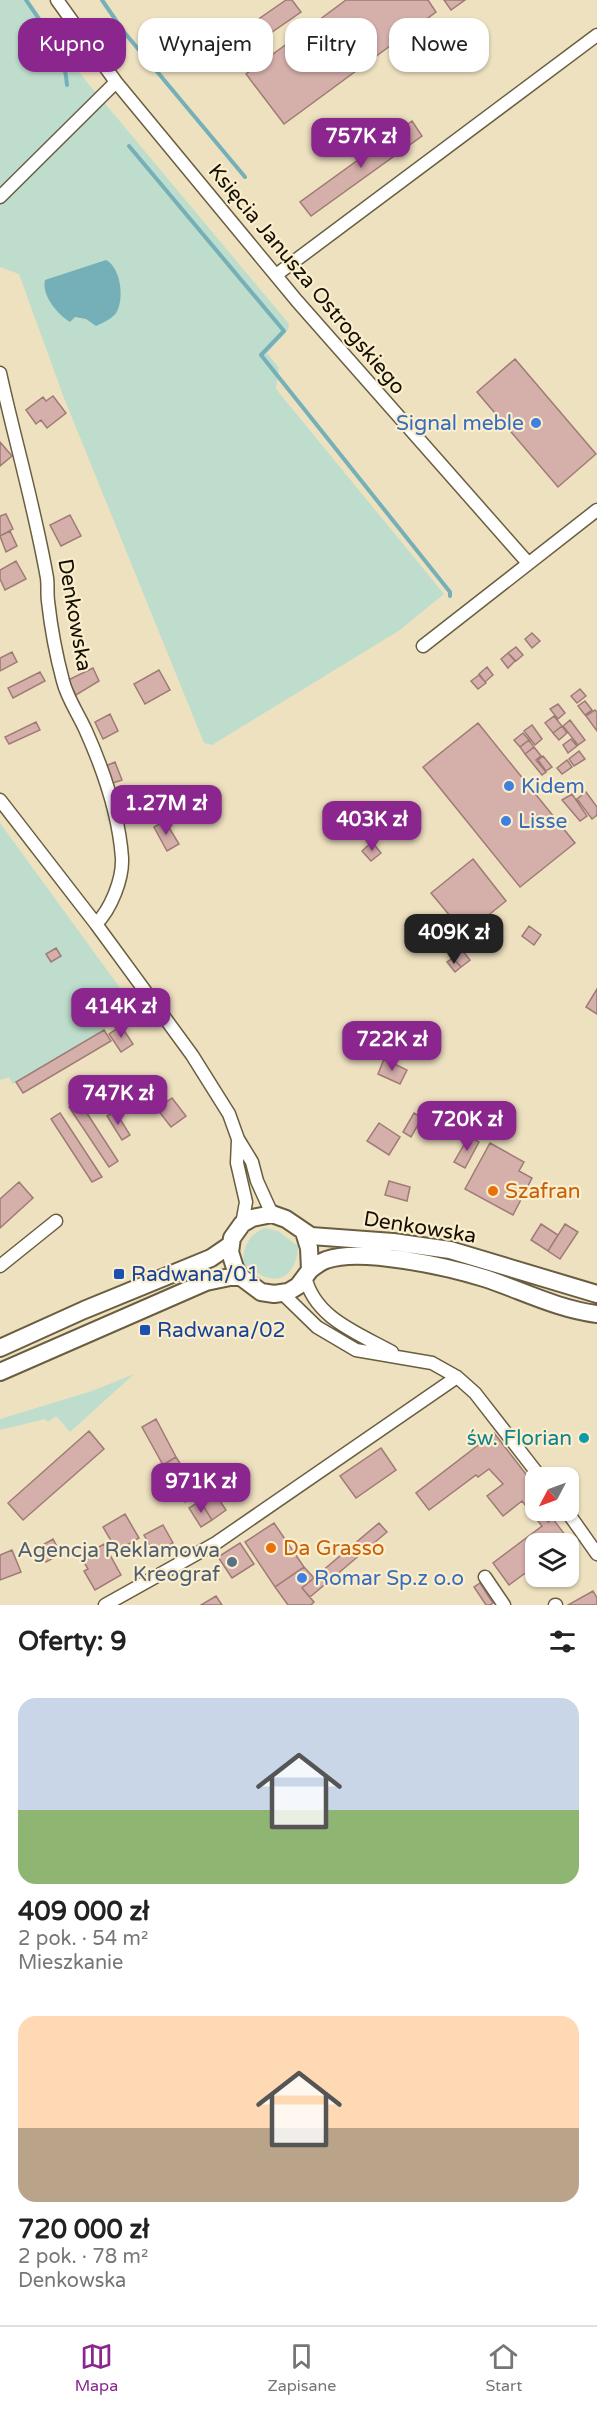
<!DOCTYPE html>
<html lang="pl">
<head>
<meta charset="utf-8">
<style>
  :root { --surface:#fff; --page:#f2f2f2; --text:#222; --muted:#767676; --line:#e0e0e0; --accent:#8a268d }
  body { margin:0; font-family:"Varela Round",sans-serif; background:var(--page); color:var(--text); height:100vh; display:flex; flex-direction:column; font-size:22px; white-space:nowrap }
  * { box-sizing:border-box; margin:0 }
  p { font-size:20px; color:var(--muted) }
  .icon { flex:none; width:33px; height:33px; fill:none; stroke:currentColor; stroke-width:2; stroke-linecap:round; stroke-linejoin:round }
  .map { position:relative; height:1605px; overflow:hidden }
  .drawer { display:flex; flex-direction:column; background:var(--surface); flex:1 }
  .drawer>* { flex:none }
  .banner { position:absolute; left:18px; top:18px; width:561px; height:54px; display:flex; gap:12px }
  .needle { width:39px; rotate:229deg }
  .fabs { position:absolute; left:525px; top:1467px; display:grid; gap:12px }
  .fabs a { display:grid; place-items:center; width:54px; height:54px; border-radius:12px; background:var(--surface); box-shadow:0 2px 4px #0004; font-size:30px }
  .price { position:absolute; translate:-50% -51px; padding:0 14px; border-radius:12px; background:var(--accent); color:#fff; font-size:20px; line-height:39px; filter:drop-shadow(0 2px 3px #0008) }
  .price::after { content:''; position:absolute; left:50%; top:36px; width:18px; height:14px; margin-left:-9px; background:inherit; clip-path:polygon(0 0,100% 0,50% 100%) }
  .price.active { background:#222; color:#fff }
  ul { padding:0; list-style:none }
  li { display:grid; align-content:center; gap:12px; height:318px; padding:0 18px }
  li span { display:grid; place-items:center; height:186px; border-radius:18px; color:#555 }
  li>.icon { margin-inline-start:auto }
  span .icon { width:108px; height:108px; fill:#fffc; stroke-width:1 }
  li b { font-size:26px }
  h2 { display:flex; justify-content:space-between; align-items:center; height:72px; padding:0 18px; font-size:26px }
  .pill { padding:0 21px; border-radius:18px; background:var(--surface); box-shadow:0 2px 4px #0004; font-size:21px; line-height:54px }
  .pill.active { background:var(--accent); color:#fff }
  .tabs { display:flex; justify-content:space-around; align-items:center; height:84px; border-top:2px solid var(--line); background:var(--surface); font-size:16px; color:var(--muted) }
  .tabs a { display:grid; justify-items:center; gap:3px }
  .tabs .active { color:var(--accent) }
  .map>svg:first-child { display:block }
  .green { fill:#beddcc }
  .water { fill:#75b0b8 }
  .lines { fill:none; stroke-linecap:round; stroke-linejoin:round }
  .stream { stroke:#75b0b8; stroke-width:4 }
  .building { fill:#d5afa9; stroke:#9f7b75; stroke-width:1.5 }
  .minor-casing { stroke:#6a5e41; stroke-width:15 }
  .secondary-casing { stroke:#6a5e41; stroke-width:20 }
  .minor { stroke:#fff; stroke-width:12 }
  .secondary { stroke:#fff; stroke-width:16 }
  .shop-dot { fill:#3f7fe0; stroke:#fbeecc; stroke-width:2 }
  .food-dot { fill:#e8710a; stroke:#fbeecc; stroke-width:2 }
  .transit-dot { fill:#1a4fb4; stroke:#fbeecc; stroke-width:2 }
  .culture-dot { fill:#0f9aa8; stroke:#fbeecc; stroke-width:2 }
  .service-dot { fill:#5c6f8a; stroke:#fbeecc; stroke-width:2 }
  .labels { text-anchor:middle; stroke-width:4.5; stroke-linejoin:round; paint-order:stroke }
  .street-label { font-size:21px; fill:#130f04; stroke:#fbeecc }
  .shop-label { font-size:21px; fill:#366cbe; stroke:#fbeecc; text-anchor:start }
  .food-label { font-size:21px; fill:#c56008; stroke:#fbeecc; text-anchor:start }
  .transit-label { font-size:21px; fill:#164399; stroke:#fbeecc; text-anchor:start }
  .culture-label { font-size:21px; fill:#0d838f; stroke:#fbeecc; text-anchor:end }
  .service-label { font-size:21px; fill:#4e5e75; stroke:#fbeecc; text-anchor:end }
</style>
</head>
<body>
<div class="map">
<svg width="597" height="1605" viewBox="0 0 597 1605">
  <rect width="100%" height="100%" fill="#eee1c0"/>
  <path class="green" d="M0,0H29L72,64L289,324L288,330L267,353L279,368L276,389L444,594L400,630L212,745L204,743L64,398L19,274L0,267Z
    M0,823L136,1010L13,1084L9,1077L0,1080Z
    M265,1228L278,1231L298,1246C298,1262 289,1282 270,1278C259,1277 253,1268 243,1264C243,1247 248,1235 265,1228Z
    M134,1374L70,1432L56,1416L48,1422L45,1419L0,1430V1419L92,1391Z"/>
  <path class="water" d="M106,260C120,267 124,295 118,309C115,318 104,322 96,326L86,319L75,317L70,322C58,315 41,295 45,280Z"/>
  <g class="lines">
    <path class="stream" d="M26,0C44,27 65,51 67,85
      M102,0L124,32L245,177
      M129,146L284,331L261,355L450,592V596"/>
  </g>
  <path class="building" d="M286,0H292L301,12L242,53L231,38Z
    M346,0H428L436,12L284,124L246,74Z
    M444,0H465L451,10Z
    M412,121L422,136L311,216L300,202Z
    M515,359L596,454L558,487L477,392Z
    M53,396L66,413L47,428L41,420L36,424L26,410L43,397L46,401Z
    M0,442L12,456L0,466Z
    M6,514L13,529L0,536V516Z
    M70,515L81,536L61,546L50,525Z
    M10,531L17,546L6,552L0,536Z
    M16,561L26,579L5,590L0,579V570Z
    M532,633L540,641L532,648L525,639Z
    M516,647L523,655L516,661L508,653Z
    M12,652L17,662L0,671V658Z
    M508,653L515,661L508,668L501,659Z
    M487,667L493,675L485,682L479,674Z
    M93,668L99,681L76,695L68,680Z
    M159,670L170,690L145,704L134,684Z
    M40,672L45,681L13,698L8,688Z
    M479,675L486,683L478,689L471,681Z
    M580,689L586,696L577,703L571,696Z
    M585,701L592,710L585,715L578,706Z
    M558,704L565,713L558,719L550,709Z
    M595,710L597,712V731L586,716Z
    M110,714L118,731L103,739L95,722Z
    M554,716L562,726L553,733L545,723Z
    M570,720L585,740L578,745L563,726Z
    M36,722L40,730L9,744L5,737Z
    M478,723L575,843L520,887L423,767Z
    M532,725L542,739L535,745L524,731Z
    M562,726L567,733L559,740L553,733Z
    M523,733L529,740L520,747L514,740Z
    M571,739L577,746L568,753L563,745Z
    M529,740L534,747L525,754L520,747Z
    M534,747L541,756L536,760L546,772L542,775L525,754Z
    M579,751L585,759L574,766L569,759Z
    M543,756L552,767L546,771L538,760Z
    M567,760L572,767L562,774L557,768Z
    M115,762L122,780L110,784L103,767Z
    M586,792L597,807V815L592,819L577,799Z
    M572,794L587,816L580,821L562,800Z
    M165,821L179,844L167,851L154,827Z
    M372,842L381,853L371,861L362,851Z
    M473,859L506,901L465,934L431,893Z
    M529,926L541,935L534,945L522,936Z
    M56,948L61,956L51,962L46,954Z
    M462,950L470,960L461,967L453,958Z
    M453,958L461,967L455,972L447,962Z
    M597,989V1014L586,1007Z
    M121,1026L133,1044L121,1052L109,1034Z
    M104,1030L111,1041L23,1093L16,1082Z
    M384,1059L407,1070L400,1084L378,1074Z
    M151,1084L156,1095L141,1103L135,1093Z
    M172,1098L186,1116L171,1127L157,1109Z
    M79,1101L118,1161L109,1167L69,1107Z
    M115,1111L130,1135L122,1140L107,1116Z
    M60,1113L102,1177L92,1182L51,1119Z
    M414,1113L422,1118L411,1137L403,1132Z
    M379,1123L400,1137L389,1155L367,1141Z
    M469,1136L479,1142L465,1168L454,1162Z
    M490,1143L524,1162L519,1171L532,1178L513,1215L465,1189Z
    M389,1181L410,1187L407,1201L385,1195Z
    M19,1182L33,1198L0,1228V1199Z
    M541,1224L558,1235L548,1251L531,1240Z
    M565,1224L578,1232L560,1259L548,1251Z
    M156,1419L176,1457L163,1465L142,1427Z
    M89,1431L104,1449L23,1520L8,1503Z
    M494,1433L536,1487V1510H553L544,1517L548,1522L553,1519L569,1540L564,1544H536V1565L509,1585L493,1563L542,1526L522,1501L503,1516L487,1496L503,1484L489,1469L478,1477L476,1475L429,1510L416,1493Z
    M381,1448L396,1470L356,1498L340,1476Z
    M176,1457L186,1473L173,1481L163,1465Z
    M186,1473L198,1494L185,1502L173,1481Z
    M214,1492L226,1510L212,1520L200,1501Z
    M200,1501L212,1520L201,1527L189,1508Z
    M125,1514L139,1538L117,1551L103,1527Z
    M274,1523L304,1567L275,1587L245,1542Z
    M379,1523L387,1532L310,1597L302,1588Z
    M163,1525L173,1543L154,1553L144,1535Z
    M53,1539L61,1554L46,1562L39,1547Z
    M240,1543L254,1564L232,1578L218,1557Z
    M104,1544L121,1575L95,1590L84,1571L88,1569L81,1557Z
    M12,1550L21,1572L0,1580V1555Z
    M304,1567L314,1578L302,1588L314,1602L311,1605H288L275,1587Z
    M480,1583L493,1603L490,1605H486L474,1587Z
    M593,1591L597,1598V1605H568Z
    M216,1596L222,1605H201Z"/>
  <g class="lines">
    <defs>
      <path id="minor" d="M57,0L116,82L297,301L528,563
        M0,197L116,82
        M276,275L597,35
        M0,373C15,441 35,509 47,578C48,585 47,593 48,601C51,628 56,655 63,681C67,698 79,715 86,731C103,769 119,816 122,858C123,879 111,909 96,924
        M423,646L597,510
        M0,800L96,924L192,1055L229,1114L238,1139L252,1162L257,1181L272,1214
        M238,1140L237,1163L246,1202L242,1224
        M0,1266L56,1221
        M305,1276C314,1318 358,1333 392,1352
        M282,1293L317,1327L356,1350L432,1363L457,1377L475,1393L541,1478
        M566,1510L597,1554
        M485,1577L504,1605
        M105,1605L216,1543L457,1377
        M555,1605H556"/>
      <path id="secondary" d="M304,1232L309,1248L310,1270L298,1286L288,1292L274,1294L261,1292L241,1277L235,1268L230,1252L232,1238L242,1224L252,1218L272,1214L286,1219L311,1236L393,1242L450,1250L597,1294
        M310,1270C315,1266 320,1262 326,1260C361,1247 448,1267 484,1278C521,1290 557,1309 597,1314
        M0,1348L84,1310L211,1258L230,1245
        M0,1372L206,1282L230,1277H241"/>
    </defs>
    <use href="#minor" class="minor-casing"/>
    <use href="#secondary" class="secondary-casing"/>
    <use href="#minor" class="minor"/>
    <use href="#secondary" class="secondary"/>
  </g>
  <g class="shop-dot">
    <circle cx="536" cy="423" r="6"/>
    <circle cx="509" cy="786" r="6"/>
    <circle cx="506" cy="821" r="6"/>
    <circle cx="302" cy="1578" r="6"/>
  </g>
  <g class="food-dot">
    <circle cx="493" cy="1191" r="6"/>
    <circle cx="271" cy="1548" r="6"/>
  </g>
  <g class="transit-dot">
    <rect x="113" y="1268" width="12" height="12" rx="3"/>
    <rect x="139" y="1324" width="12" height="12" rx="3"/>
  </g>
  <circle class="culture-dot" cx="584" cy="1438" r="6"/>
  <circle class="service-dot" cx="232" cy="1562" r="6"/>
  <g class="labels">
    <g class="street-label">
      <text transform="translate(307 279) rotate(50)" y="7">Księcia Janusza Ostrogskiego</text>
      <text transform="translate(75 615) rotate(80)" y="7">Denkowska</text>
      <text transform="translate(420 1227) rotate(9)" y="7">Denkowska</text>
    </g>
    <g class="shop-label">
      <text x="524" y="430" text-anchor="end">Signal meble</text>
      <text x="521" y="793">Kidem</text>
      <text x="518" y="828">Lisse</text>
      <text x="314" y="1585">Romar Sp.z o.o</text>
    </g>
    <g class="food-label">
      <text x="505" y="1198">Szafran</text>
      <text x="283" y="1555">Da Grasso</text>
    </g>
    <g class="transit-label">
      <text x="131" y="1281">Radwana/01</text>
      <text x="157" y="1337">Radwana/02</text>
    </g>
    <g class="culture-label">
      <text x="572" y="1445">św. Florian</text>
    </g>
    <g class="service-label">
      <text x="220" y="1557">Agencja Reklamowa<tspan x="220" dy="24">Kreograf</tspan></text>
    </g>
  </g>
</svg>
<div class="fabs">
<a><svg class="needle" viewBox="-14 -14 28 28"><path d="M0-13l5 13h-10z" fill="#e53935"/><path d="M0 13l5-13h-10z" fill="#767676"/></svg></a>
<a><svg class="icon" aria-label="layers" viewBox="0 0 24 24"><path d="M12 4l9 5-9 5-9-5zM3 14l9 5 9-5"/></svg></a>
</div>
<b class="price" style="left:361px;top:169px">757K zł</b>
<b class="price" style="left:166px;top:836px">1.27M zł</b>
<b class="price" style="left:372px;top:852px">403K zł</b>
<b class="price active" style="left:454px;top:965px">409K zł</b>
<b class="price" style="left:121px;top:1039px">414K zł</b>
<b class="price" style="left:392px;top:1072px">722K zł</b>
<b class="price" style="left:118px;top:1126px">747K zł</b>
<b class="price" style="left:467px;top:1152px">720K zł</b>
<b class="price" style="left:201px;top:1514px">971K zł</b>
<div class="banner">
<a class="pill active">Kupno</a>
<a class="pill">Wynajem</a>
<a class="pill">Filtry</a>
<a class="pill">Nowe</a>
</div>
</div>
<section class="drawer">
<h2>Oferty: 9<svg class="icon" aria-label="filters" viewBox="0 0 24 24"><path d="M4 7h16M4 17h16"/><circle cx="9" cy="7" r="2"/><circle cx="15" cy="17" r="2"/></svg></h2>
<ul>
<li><span style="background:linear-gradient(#c9d6e8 60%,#8fb573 0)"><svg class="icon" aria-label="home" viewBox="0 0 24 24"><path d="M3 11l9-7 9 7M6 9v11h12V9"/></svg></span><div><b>409 000 zł</b><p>2 pok. · 54 m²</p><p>Mieszkanie</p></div></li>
<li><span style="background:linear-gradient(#ffd9b3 60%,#b9a48a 0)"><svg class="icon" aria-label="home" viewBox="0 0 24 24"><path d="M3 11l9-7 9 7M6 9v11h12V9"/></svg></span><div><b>720 000 zł</b><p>2 pok. · 78 m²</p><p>Denkowska</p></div></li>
</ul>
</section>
<nav class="tabs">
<a class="active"><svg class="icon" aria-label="map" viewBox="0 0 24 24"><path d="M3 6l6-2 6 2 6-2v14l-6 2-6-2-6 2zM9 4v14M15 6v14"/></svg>Mapa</a>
<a><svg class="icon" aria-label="saved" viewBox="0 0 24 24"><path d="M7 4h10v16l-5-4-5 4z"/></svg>Zapisane</a>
<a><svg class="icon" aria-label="home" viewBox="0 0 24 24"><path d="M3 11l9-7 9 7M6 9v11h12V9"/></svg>Start</a>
</nav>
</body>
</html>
